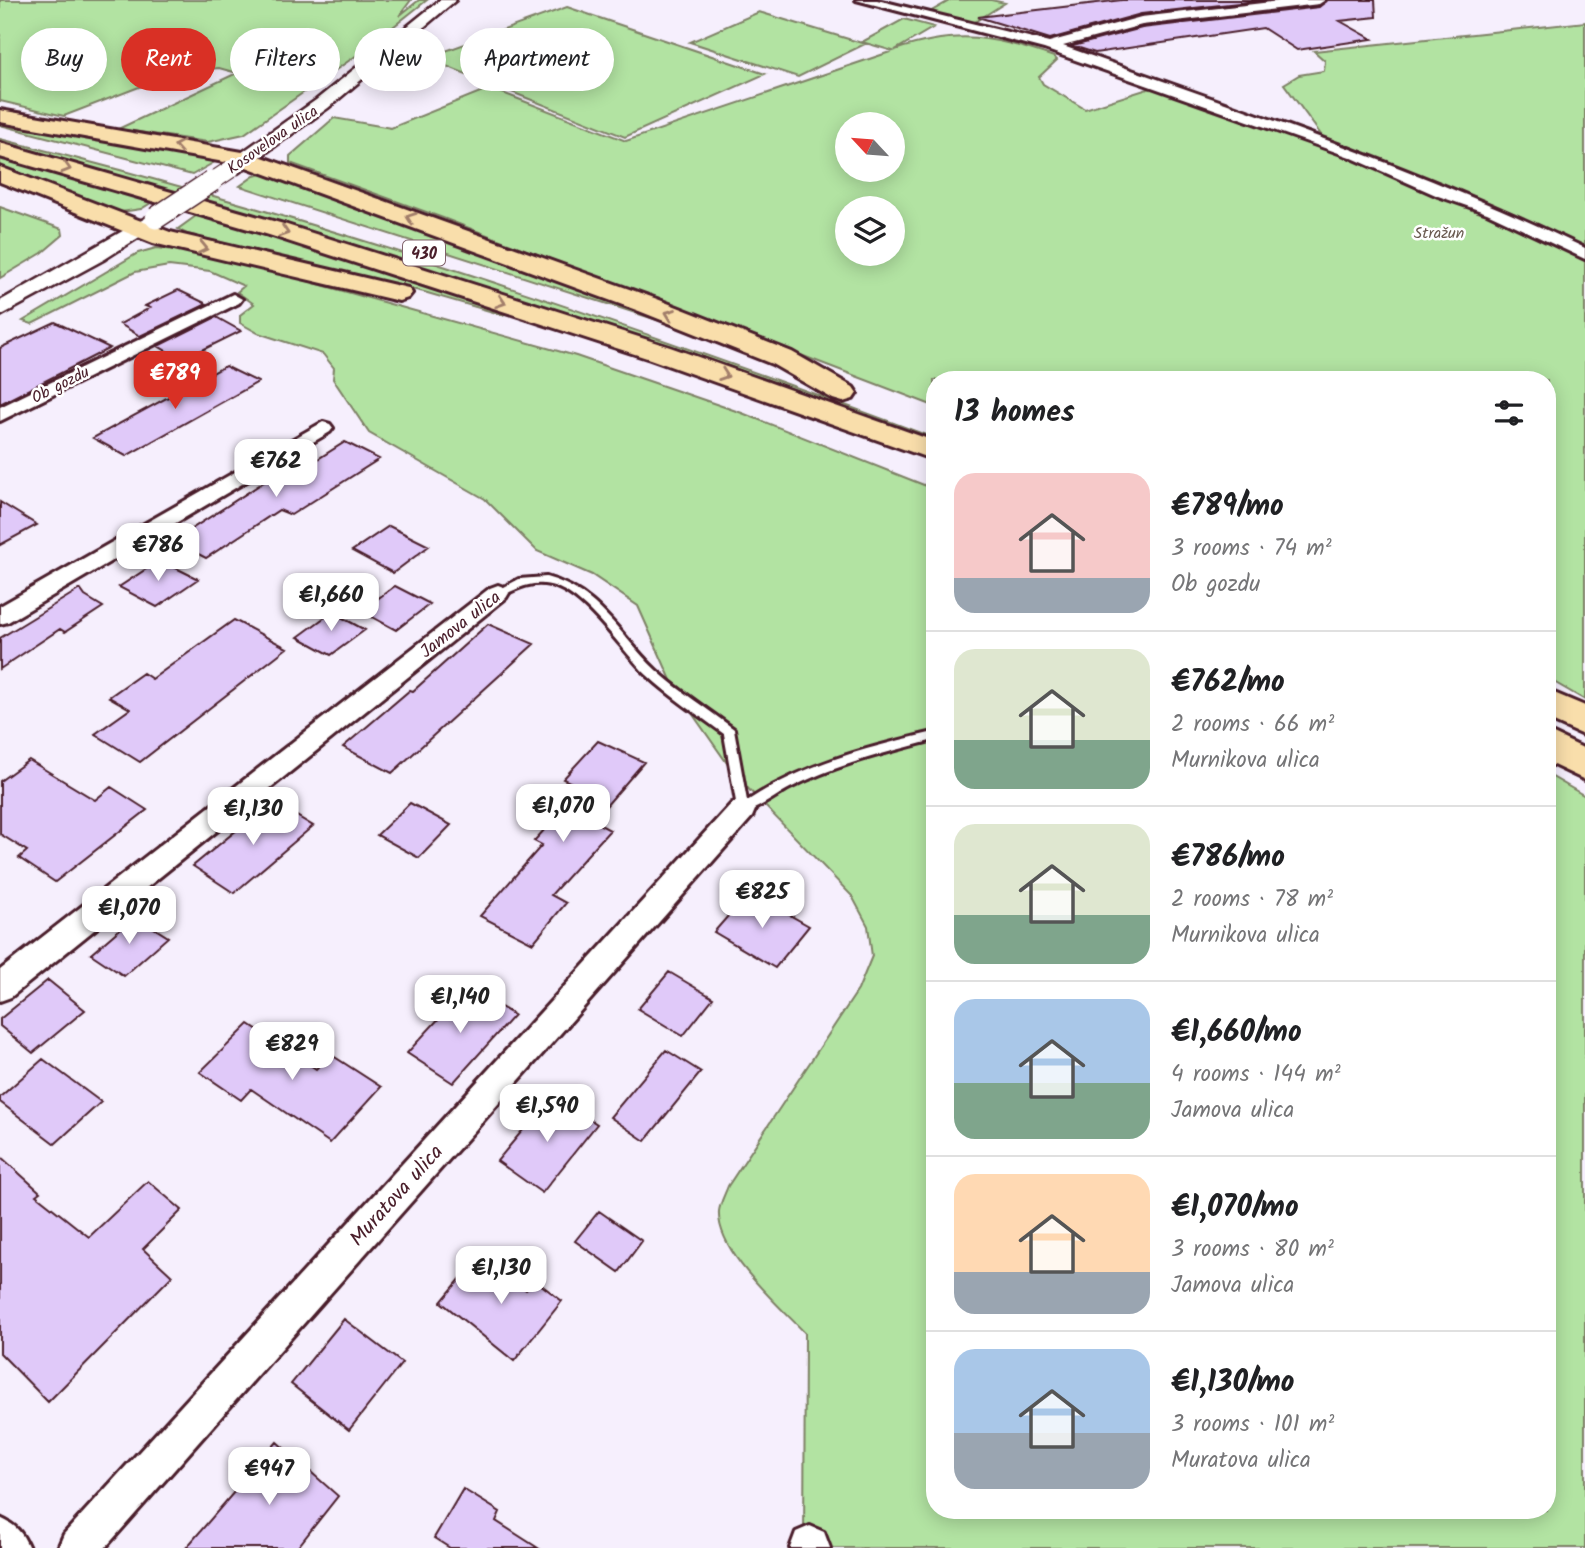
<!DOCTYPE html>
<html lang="en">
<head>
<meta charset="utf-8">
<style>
  :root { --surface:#fff; --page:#f2f2f2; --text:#202124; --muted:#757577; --line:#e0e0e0; --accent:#d93025 }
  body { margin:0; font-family:Kalam,sans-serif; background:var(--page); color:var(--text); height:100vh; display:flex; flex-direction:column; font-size:26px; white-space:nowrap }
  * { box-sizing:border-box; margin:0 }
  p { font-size:23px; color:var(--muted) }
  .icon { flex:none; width:38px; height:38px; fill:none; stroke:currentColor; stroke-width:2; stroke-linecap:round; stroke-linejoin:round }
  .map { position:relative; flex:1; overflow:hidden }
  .side { position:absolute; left:926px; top:371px; width:630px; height:1148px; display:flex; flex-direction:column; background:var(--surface); border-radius:28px; box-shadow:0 4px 18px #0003 }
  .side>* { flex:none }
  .top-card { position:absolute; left:21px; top:28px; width:665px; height:63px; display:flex; gap:14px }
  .needle { width:46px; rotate:296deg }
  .fabs { position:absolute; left:835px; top:112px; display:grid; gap:14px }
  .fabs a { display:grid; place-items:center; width:70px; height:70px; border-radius:50%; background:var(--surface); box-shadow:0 4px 18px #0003; font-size:35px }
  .price { position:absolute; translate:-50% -60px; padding:0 16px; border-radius:14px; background:#fff; color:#222; font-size:23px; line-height:46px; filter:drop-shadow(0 2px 4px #0008) }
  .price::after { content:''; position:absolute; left:50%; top:42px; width:21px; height:16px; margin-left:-10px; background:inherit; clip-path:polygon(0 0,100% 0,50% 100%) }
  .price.on { background:var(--accent); color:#fff }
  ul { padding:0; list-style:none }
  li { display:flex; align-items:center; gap:21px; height:175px; padding:0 28px }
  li+li { border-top:2px solid var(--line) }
  li span { display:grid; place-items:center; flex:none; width:196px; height:140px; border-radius:21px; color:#555 }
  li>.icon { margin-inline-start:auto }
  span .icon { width:84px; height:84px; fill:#fffc; stroke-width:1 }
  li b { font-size:30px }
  h2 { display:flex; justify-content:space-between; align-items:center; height:84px; padding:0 28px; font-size:30px }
  .pill { padding:0 24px; border-radius:32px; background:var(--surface); box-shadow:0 4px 18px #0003; font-size:24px; line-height:63px }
  .pill.on { background:var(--accent); color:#fff }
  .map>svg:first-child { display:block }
  .green { fill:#b2e3a2; stroke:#7e8166; stroke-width:2; fill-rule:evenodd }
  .building { fill:#e0c9f9; stroke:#4a1f2b; stroke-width:2 }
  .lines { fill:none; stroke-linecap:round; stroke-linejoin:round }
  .service-casing { stroke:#4a1f2b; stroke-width:6 }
  .minor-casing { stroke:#4a1f2b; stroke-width:6 }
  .tertiary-casing { stroke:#4a1f2b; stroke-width:5 }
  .trunk-casing { stroke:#4a1f2b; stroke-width:6 }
  .service { fill:#fff; fill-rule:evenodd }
  .minor { fill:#fff; fill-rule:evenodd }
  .tertiary { fill:#fff; fill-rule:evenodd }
  .trunk { fill:#f9deab; fill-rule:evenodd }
  .tertiary-bridge-far1-casing { stroke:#4a1f2b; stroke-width:19; stroke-linecap:butt }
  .tertiary-bridge-casing { stroke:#4a1f2b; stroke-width:24; stroke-linecap:butt }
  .tertiary-bridge-far1 { stroke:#fff; stroke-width:17 }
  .tertiary-bridge { stroke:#fff; stroke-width:21 }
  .oneway { stroke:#a27e6b }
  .labels { text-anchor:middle; stroke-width:5; stroke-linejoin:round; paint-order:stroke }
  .far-street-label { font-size:16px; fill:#4a1f2b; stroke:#fff }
  .far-park-label { font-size:16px; fill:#695a4f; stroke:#fff }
  .shield { fill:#fff; stroke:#80626b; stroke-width:2 }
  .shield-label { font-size:16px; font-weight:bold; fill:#4a1f2b }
  .street-label { font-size:18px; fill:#4a1f2b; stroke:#fff }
  .near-street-label { font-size:21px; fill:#4a1f2b; stroke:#fff }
</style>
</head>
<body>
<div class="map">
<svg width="1585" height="1548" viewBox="0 0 1585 1548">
  <rect width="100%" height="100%" fill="#f6effd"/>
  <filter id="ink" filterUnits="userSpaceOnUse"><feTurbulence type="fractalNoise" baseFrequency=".0143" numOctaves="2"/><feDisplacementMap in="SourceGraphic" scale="14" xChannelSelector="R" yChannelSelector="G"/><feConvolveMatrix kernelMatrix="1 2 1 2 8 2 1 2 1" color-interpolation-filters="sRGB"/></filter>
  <g filter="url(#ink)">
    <path class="green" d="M0,0H411L399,16L419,0H427L360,53L244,134L208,142L118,129L237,73L219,68L178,72L64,116L0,101Z
      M951,0H991L1005,3L973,23L930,12Z
      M567,7L765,74L625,137L426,58Z
      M759,12L865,44L798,77L690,42Z
      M904,19L934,27L895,50C958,29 993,36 1054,57L1057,60L1039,77L1043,84L1085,109L1154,87L1324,139L1284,84L1299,75L1324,71L1325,61L1314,51L1585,22V700L1547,678V380H934V406L443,218L290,163V156L334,118L391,128L490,88L626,141L893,51L862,42ZM847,124H892V170H847ZM847,208H892V254H847Z
      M0,121L209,157L213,163L192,175L0,125Z
      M0,139C317,217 628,324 934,438V443L638,338L318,235L154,186L0,144Z
      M0,158L154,201L141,209L121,212L0,168Z
      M270,172L735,345L240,186L254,176Z
      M0,207L62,229L63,235L42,253L0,278Z
      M200,213L508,312L503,315L424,292L187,234L178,229Z
      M156,248L207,253L576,356L742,413L934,489V1510H1547V774L1585,796V1548H804L805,1333C779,1305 716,1252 719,1211C720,1203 725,1194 728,1186L858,990L872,956L868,926L852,896L736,776L675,689L638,606L592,575L537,551L485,499L369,433L333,379L334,368L323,354L258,333L240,323V315L254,304L237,292L244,286L210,271L169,266L135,272L32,324L23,321L138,253Z"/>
    <path class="building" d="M1122,0H1265L1141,14L1050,39L978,17Z
      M1327,0H1375L1376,17L1340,21L1372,39L1297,50L1263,28L1095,53L1073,46L1142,28L1319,7Z
      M178,290L207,304L140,336L120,324L150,308L145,306Z
      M216,317L241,331L182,360L158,346Z
      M55,322L110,348L0,404V348Z
      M225,366L258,382L126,456L93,438Z
      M345,442L379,459L291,515L279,510L206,558L173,541L284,469L294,474Z
      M0,502L37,525L0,545Z
      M389,526L429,546L393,573L352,551Z
      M160,560L198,579L157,607L119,587Z
      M395,586L430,604L396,630L361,611Z
      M80,589L85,596L103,607L65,632L60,629L0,669V638Z
      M332,612L365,630L331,655L298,637Z
      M234,620L287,648L140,762L95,734L130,709L109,697L143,673L152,679Z
      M488,624L534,644L392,773L343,747L410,690L413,691Z
      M598,741L644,762L593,821L610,830L551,895L566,903L533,943L480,916L542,845L534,841L583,788L563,779Z
      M29,760L95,800L111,787L147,810L55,882L19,858L27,851L0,834V781Z
      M272,801L313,826L234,893L193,866Z
      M410,803L451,825L419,858L377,835Z
      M749,892L809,926L775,968L714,932Z
      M135,916L168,937L124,976L91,954Z
      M669,972L713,998L683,1036L638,1009Z
      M48,980L85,1010L33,1053L0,1026V1019Z
      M468,987L514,1015L453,1083L407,1053Z
      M249,1024L316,1069L330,1054L381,1087L330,1143L251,1089L241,1100L200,1072Z
      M666,1050L701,1072L645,1141L610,1117Z
      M43,1059L101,1102L55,1144L0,1102V1097Z
      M552,1095L597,1124L542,1193L497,1161Z
      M0,1156L40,1192L36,1195L89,1237L148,1181L182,1210L143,1249L172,1276L48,1402L0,1353Z
      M599,1211L642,1241L619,1272L575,1241Z
      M481,1254L526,1290L535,1280L562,1301L514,1361L441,1302Z
      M344,1319L402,1363L349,1430L291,1384Z
      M277,1442L338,1496L297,1548H186Z
      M463,1489L500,1512L496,1521L538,1548H450L434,1538Z"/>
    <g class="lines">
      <defs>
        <path id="service" d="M546,577C600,592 618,634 656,670C680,692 708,709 734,729L747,801C803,764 869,747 934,732V740C885,753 835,765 790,788C778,794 749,816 738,813L724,734C699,715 670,697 647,675C621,650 582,587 544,584C526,582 514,591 498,597L493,593L519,579Z"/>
        <path id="minor" d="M856,0H877L1049,42L1141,17L1288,0H1325L1319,4L1142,25L1063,46C1239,108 1416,167 1585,248V259L1487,213L1438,196L1350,157L1044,49Z
          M233,294L242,299L239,303L0,421V407Z
          M323,422L330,424L333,428L330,432L8,622L0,624V606Z
          M498,585L506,588L509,593L506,598L11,997L0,1001V970L490,588Z
          M742,800L752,803L755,810L752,817L105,1548H58L64,1534L732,803Z
          M0,1518C16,1525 22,1532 29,1548H0Z
          M810,1526L824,1532L830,1548H790L796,1532Z"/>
        <path id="tertiary" d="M440,0H456L328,108L238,173H224L222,169L224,165L316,100Z
          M156,212L166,218L163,222L105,259L0,316V301Z"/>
        <path id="trunk" d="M0,110L254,154L657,299L792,352L853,387L857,393L853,399L843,402L833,399L772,364L639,311L241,165L0,122Z
          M0,143L287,225L670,347L934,441V460L650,359L269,235L0,157Z
          M0,167L170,232L408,288L412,293L408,298L399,301L153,243L0,182Z
          M1547,690L1585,706V736L1547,719Z
          M1547,731L1585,749V780L1547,762Z"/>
      </defs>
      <use href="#service" class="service-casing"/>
      <use href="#minor" class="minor-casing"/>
      <use href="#tertiary" class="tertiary-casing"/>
      <use href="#trunk" class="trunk-casing"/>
      <use href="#service" class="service"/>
      <use href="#minor" class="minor"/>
      <use href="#tertiary" class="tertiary"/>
      <use href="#trunk" class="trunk"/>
      <defs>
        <path id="tertiary-bridge-far1" d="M210,183L231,169"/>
        <path id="tertiary-bridge" d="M156,218L212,181"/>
      </defs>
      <use href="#tertiary-bridge-far1" class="tertiary-bridge-far1-casing"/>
      <use href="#tertiary-bridge" class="tertiary-bridge-casing"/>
      <use href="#tertiary-bridge-far1" class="tertiary-bridge-far1"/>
      <use href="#tertiary-bridge" class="tertiary-bridge"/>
    </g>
    <defs><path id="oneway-chevron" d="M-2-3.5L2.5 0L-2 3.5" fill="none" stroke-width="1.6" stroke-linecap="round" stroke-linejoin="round" transform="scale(1.75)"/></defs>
    <g class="oneway">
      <use href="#oneway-chevron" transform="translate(179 146) rotate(-171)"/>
      <use href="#oneway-chevron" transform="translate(66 168) rotate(16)"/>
      <use href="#oneway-chevron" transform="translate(411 218) rotate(-160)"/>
      <use href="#oneway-chevron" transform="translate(284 232) rotate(18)"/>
      <use href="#oneway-chevron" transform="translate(203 248) rotate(13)"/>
      <use href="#oneway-chevron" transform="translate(501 302) rotate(18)"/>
      <use href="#oneway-chevron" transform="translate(670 314) rotate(-159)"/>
      <use href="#oneway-chevron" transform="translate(724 375) rotate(19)"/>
    </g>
  </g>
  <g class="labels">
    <g class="far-street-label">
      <text transform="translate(272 139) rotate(-35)" y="6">Kosovelova ulica</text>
      <text transform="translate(60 384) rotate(-27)" y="6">Ob gozdu</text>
    </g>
    <g class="far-park-label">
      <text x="1439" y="238">Stražun</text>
    </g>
    <rect class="shield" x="403" y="240.5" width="42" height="25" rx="5"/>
    <g class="shield-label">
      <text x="424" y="259">430</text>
    </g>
    <g class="street-label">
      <text transform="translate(460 624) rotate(-38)" y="6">Jamova ulica</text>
    </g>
    <g class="near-street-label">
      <text transform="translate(396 1195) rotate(-48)" y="7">Muratova ulica</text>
    </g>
  </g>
</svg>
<div class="fabs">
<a><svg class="needle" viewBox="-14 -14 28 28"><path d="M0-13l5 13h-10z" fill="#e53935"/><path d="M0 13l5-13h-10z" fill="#757577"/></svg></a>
<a><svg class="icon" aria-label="layers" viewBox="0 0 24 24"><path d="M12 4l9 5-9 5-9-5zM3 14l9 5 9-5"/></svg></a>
</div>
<b class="price on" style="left:175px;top:411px">€789</b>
<b class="price" style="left:276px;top:499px">€762</b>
<b class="price" style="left:158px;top:583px">€786</b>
<b class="price" style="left:331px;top:633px">€1,660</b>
<b class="price" style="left:563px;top:844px">€1,070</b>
<b class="price" style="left:253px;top:847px">€1,130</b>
<b class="price" style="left:762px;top:930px">€825</b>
<b class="price" style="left:129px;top:946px">€1,070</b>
<b class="price" style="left:460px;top:1035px">€1,140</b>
<b class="price" style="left:292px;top:1082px">€829</b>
<b class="price" style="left:547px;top:1144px">€1,590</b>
<b class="price" style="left:501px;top:1306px">€1,130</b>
<b class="price" style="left:269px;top:1507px">€947</b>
<div class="top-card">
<a class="pill">Buy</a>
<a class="pill on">Rent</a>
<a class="pill">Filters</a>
<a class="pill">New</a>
<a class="pill">Apartment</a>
</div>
<section class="side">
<h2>13 homes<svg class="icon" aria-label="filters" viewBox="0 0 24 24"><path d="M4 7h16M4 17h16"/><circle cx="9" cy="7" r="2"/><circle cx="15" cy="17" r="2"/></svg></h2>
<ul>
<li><span style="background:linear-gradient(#f6c9c9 75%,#9aa5b1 0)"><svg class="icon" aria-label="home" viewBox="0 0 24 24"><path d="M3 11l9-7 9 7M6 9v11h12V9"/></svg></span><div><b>€789/mo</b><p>3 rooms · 74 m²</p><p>Ob gozdu</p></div></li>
<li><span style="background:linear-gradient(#dfe7d0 65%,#7fa58c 0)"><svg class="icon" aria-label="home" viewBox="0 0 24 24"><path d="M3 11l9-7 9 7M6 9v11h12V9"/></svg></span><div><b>€762/mo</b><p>2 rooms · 66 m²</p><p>Murnikova ulica</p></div></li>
<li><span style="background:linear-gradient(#dfe7d0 65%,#7fa58c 0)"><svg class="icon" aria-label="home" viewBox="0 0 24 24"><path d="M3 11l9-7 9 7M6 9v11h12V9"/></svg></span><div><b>€786/mo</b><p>2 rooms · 78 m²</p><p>Murnikova ulica</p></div></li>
<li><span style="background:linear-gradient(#a9c7e8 60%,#7fa58c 0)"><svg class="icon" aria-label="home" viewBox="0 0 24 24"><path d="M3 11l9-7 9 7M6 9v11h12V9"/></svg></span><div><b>€1,660/mo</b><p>4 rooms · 144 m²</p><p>Jamova ulica</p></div></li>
<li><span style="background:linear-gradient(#ffd9b3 70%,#9aa5b1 0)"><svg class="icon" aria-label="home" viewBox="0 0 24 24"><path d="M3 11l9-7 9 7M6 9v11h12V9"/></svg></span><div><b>€1,070/mo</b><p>3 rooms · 80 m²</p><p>Jamova ulica</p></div></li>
<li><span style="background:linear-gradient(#a9c7e8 60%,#9aa5b1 0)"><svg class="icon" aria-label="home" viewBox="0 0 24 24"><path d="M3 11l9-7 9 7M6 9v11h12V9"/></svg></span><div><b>€1,130/mo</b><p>3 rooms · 101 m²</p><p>Muratova ulica</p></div></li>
</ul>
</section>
</div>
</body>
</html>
